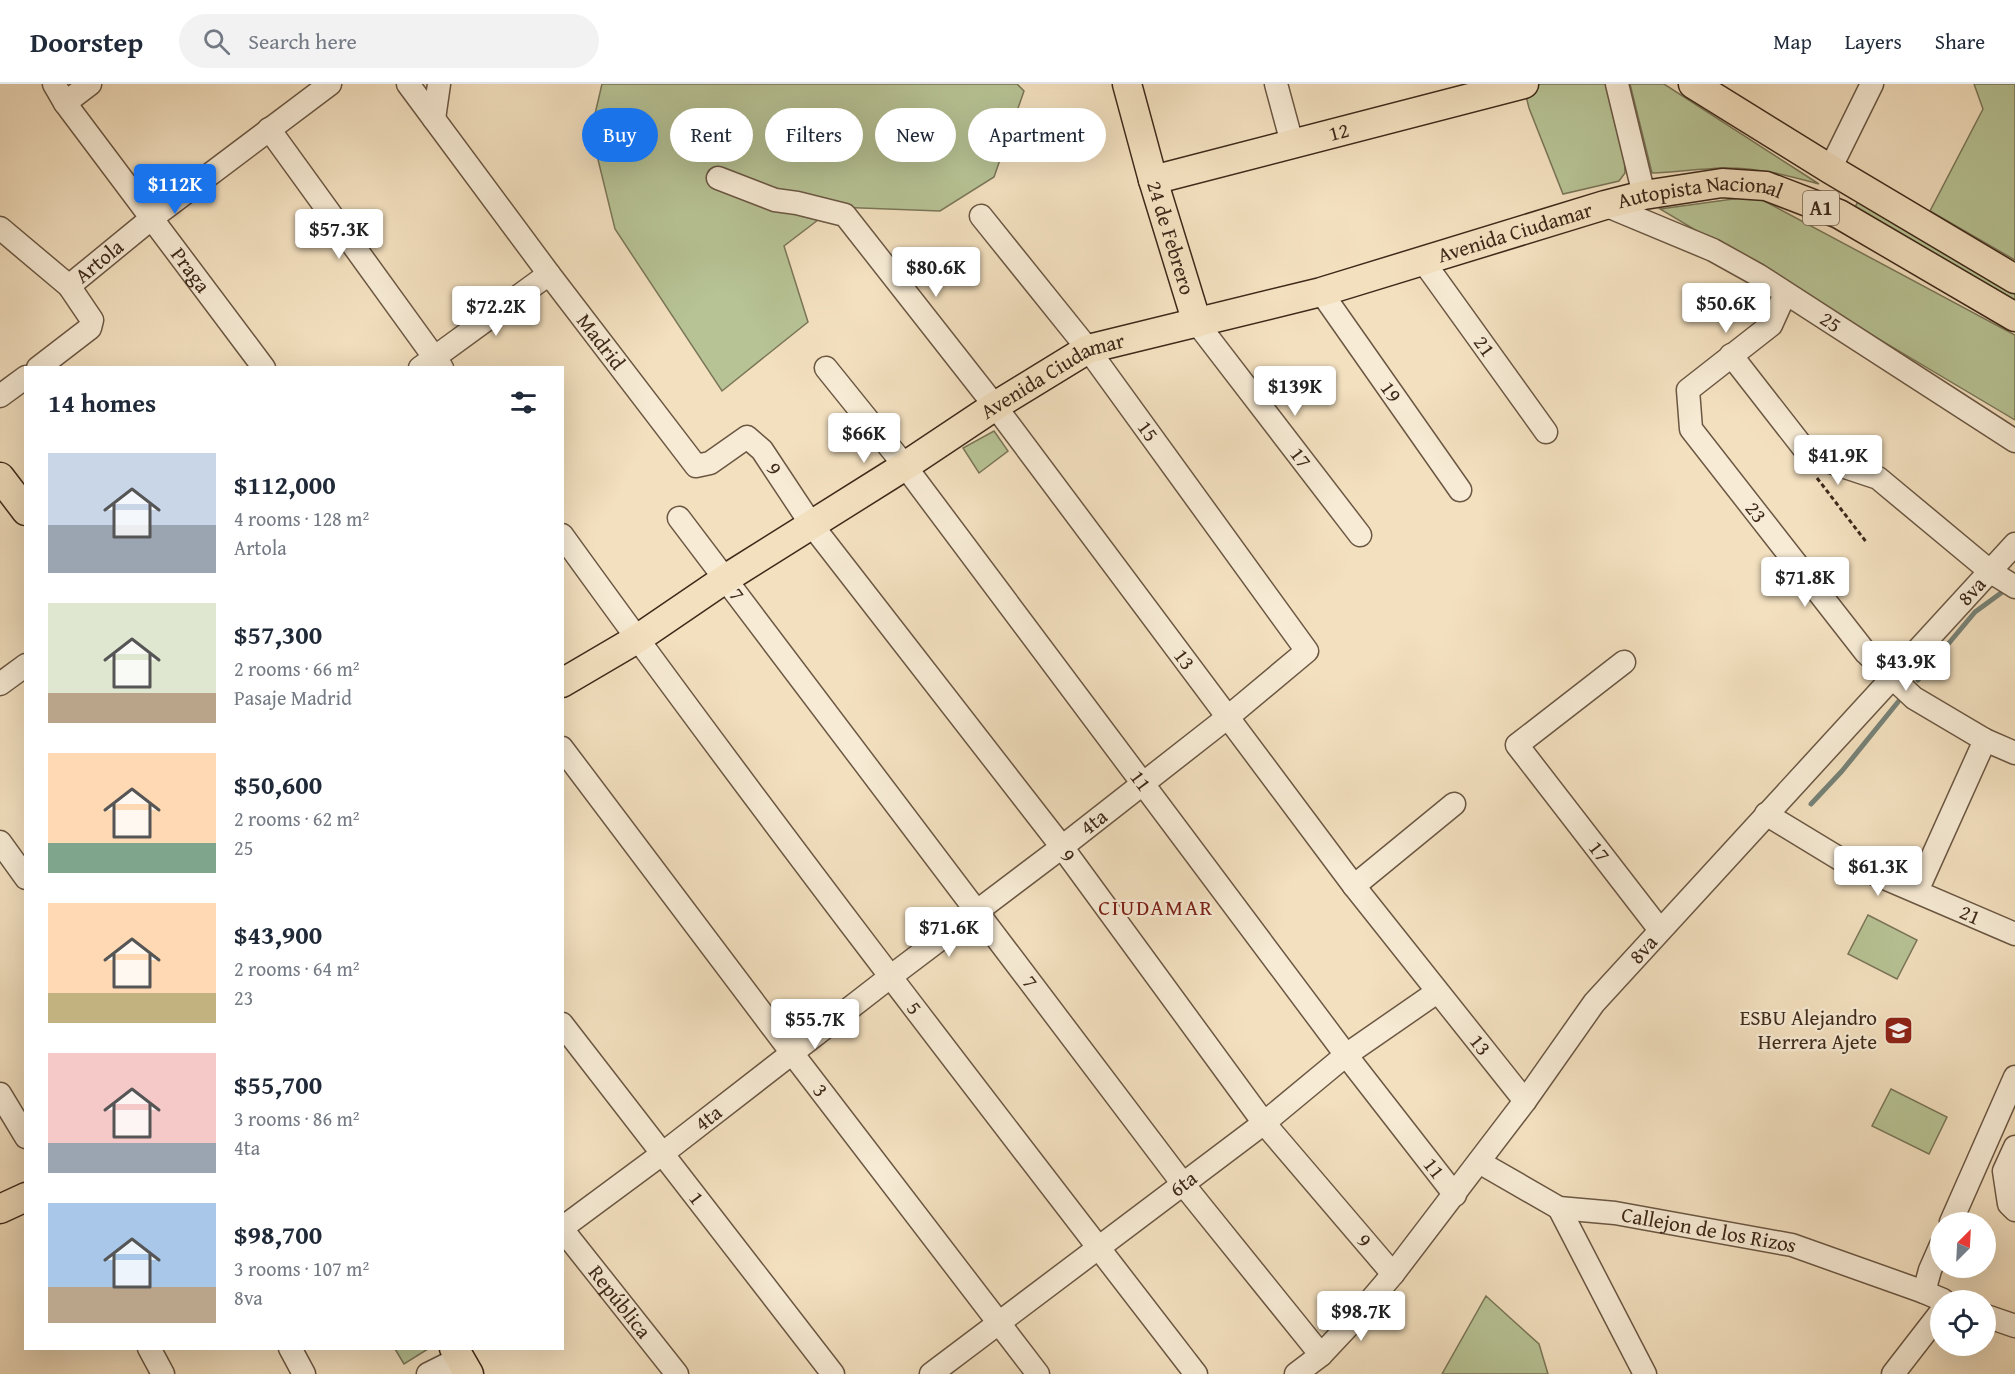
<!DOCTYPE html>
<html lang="en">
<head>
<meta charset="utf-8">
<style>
  :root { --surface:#fff; --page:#f2f2f3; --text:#1f2937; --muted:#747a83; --line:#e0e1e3; --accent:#1a73e8 }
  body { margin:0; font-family:"Gentium Book Plus",serif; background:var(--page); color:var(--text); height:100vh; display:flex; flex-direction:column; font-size:22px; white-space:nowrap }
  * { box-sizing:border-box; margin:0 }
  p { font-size:20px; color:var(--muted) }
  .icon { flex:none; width:33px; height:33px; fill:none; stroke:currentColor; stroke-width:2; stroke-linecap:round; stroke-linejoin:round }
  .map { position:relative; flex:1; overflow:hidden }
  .details { position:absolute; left:24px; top:282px; width:540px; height:984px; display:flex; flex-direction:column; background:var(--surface); border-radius:0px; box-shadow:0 6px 24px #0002 }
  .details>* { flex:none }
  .guide { position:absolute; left:582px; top:24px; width:570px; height:54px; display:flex; gap:12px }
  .needle { width:39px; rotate:24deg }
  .fabs { position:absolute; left:1930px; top:1128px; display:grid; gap:12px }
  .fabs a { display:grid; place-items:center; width:66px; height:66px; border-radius:50%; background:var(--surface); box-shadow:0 6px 24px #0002; font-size:30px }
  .price { position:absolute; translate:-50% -51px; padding:0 14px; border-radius:6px; background:#fff; color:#222; font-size:20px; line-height:39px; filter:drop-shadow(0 2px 3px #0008) }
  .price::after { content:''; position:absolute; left:50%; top:36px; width:18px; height:14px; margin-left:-9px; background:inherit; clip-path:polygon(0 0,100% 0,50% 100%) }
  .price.current { background:var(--accent); color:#fff }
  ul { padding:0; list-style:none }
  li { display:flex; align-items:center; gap:18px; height:150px; padding:0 24px }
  li span { display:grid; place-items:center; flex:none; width:168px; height:120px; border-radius:0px; color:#555 }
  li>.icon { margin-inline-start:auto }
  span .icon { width:72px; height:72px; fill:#fffc; stroke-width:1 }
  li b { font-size:26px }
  h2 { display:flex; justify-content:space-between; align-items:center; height:72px; padding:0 24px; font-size:26px }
  .chip { padding:0 21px; border-radius:27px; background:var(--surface); box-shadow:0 6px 24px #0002; font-size:21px; line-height:54px }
  .chip.current { background:var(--accent); color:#fff }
  header { display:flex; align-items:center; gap:36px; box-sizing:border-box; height:84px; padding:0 30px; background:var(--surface); border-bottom:2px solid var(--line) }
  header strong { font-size:28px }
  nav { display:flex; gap:33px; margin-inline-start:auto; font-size:21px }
  .search { width:420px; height:54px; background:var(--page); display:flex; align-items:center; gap:15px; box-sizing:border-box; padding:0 21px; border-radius:33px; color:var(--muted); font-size:22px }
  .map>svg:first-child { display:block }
  .green { fill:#b7c395; stroke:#7a7658; stroke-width:1.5 }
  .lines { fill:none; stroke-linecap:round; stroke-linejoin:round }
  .stream { stroke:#768277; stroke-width:5 }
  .minor-casing { stroke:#6b5743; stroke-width:25 }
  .major-casing { stroke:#3e291a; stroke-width:31 }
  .path { stroke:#3e291a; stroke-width:3; stroke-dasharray:4.5 3; stroke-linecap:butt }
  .minor { stroke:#f7ebd5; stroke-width:22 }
  .major { stroke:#f3e0bf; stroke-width:28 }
  .labels { text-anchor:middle; stroke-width:4.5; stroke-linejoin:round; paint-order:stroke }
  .shield { fill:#f7ebd5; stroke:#766352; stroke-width:1.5 }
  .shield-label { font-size:20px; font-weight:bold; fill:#3e291a }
  .street-label { font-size:21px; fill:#3e291a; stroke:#f7ebd5 }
  .poi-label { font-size:21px; fill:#3e291a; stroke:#f7ebd5; text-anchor:end }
  .neighbourhood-label { font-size:22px; letter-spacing:1.5px; fill:#7a1f14; stroke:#f7ebd5 }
</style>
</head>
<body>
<header>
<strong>Doorstep</strong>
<div class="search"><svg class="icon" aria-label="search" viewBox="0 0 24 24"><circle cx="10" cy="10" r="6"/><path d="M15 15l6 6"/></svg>Search here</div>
<nav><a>Map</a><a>Layers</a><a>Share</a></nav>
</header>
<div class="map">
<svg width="2015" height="1290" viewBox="0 0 2015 1290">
  <rect width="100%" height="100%" fill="#f3e0bf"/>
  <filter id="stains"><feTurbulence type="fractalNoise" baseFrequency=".00333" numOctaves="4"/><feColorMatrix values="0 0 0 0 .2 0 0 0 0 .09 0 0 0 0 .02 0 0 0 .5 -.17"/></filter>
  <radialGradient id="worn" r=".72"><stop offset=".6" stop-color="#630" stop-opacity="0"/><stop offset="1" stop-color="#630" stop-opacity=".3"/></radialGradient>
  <path class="green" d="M602,0H1017L1024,7L994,93L940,127L835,123L784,162L808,238L722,307L615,145L591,47Z
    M1523,0H1606L1624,68L1625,89L1619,97L1563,110L1529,24Z
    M1630,0H1664L1819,100C1787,91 1755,83 1722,84C1699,85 1675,88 1652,89Z
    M1974,0H2015V176L1930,127L1983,25Z
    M1755,112L2015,251V336L1660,125Z
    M1859,116L2015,207V216L1855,123Z
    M994,347L1008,367L979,389L963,364Z
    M1868,831L1917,856L1897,895L1848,870Z
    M1891,1005L1947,1033L1929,1070L1872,1042Z
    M1486,1212L1539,1260L1548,1290H1442Z
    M395,1265H428L404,1280Z"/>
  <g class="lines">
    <path class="stream" d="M1918,596L1975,528L2001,509
      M1811,720L1842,687L1898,618"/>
    <defs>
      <g id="minor">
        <path id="s1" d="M54,0L65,19L264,284"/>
        <path id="s2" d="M408,0L549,190L696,382L710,379L747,353L762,366L811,440L1062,763L1264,1039L1393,1190"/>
        <path d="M1276,0L1292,59"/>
        <path d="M1617,0L1644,111"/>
        <path d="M65,19L90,0"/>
        <path d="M434,35L439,0"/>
        <path d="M269,45L442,284"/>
        <path d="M1830,85L1872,0"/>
        <path id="s3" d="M718,94L775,116L797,119L845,131L995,322L1354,802L1525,1017"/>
        <path id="s4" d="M1605,121L1713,166L1758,191L2015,357"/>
        <path d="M0,144L69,202L92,236L90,244L38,284"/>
        <path id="s5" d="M1423,177L1546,348"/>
        <path id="s6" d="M69,202L152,134L330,0"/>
        <path id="s7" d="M1321,208L1460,406"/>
        <path id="s8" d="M1785,210L1771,241L1688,306L1691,345L1866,569L1914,614L1985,656L2015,669"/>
        <path id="s9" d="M1197,239L1360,451"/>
        <path d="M1731,271L1809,371L1878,394L1991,488L2015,503"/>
        <path d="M420,284L549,190"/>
        <path id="s10" d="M826,284L905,382L1346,971L1455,1111"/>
        <path d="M0,312L26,293"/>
        <path id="s11" d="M679,434L1183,1100L1321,1271"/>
        <path id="s12" d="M562,451C767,735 982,1013 1196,1290"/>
        <path id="s13" d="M1624,578L1517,661L1660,846"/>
        <path d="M0,600L26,581"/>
        <path id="s14" d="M562,664L792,969L1038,1290"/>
        <path id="s15" d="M1766,730L1840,775L2015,850"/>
        <path d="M0,758L26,794"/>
        <path d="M1354,802L1454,720"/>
        <path d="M1917,807L1985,656"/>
        <path id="s16" d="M562,940L833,1290"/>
        <path d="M0,1010L26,1053"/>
        <path d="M2015,1063L2004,1087L2009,1120L2015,1126"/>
        <path id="s17" d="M1479,1078L1559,1124L1615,1129L1792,1161L1924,1208L1943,1216"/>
        <path d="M1559,1124L1645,1290"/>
        <path d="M1951,1138L2015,993"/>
        <path id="s18" d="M562,1144L662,1070L890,893L1062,763L1228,633L1307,567L1088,265L981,132"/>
        <path id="s19" d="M562,1145L677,1290"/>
        <path d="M1924,1208L1930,1186L1941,1161"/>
        <path d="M1986,1232L2015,1242"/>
        <path d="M149,1264L163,1290"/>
        <path d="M290,1264L304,1290"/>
        <path d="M428,1290L460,1274"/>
        <path id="s20" d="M931,1290L1264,1039L1346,971L1437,908"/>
        <path id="s21" d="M1296,1290L1321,1271L1353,1237L1393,1190L1525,1017L1594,919L2015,460"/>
        <path d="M1893,1290L1941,1228"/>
      </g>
      <g id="major">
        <path id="s22" d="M1127,0L1153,96L1197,239"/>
        <path d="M1693,0L1830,85L2015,195"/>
        <path id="s23" d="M1153,96L1524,0"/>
        <path d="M0,393L26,427"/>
        <path id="s24" d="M562,599L637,555L725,495L905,382L995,322L1088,265L1321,208L1605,121L1644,111L1722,99L1766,102L1839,130L2015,233"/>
        <path d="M0,1125L26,1113"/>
        <path d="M454,1264L469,1290"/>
      </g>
    </defs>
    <use href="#minor" class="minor-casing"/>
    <use href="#major" class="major-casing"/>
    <path class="path" d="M1817,394L1867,459"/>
    <use href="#minor" class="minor"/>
    <use href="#major" class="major"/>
  </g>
  <defs>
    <symbol id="school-square" viewBox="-11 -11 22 22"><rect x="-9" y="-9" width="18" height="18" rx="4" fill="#8f2418" stroke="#f7ebd5"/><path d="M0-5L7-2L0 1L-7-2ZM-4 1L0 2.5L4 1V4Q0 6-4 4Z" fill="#fff"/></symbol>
  </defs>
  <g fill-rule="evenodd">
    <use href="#school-square" x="1882" y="930" width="33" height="33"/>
  </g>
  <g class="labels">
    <rect class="shield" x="1803" y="107" width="36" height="34" rx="4.5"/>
    <g class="shield-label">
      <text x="1821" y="131">A1</text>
    </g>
    <g class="street-label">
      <text dy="7" stroke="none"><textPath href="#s23" startOffset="192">12</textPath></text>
      <text dy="7" stroke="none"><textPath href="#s24" startOffset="1257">Autopista Nacional</textPath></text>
      <text dy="7" stroke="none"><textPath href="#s24" startOffset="1066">Avenida Ciudamar</textPath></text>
      <text dy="7" stroke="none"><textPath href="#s22" startOffset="160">24 de Febrero</textPath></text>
      <text dy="7" stroke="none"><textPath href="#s6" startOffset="39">Artola</textPath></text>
      <text dy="7" stroke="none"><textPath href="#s1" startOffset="231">Praga</textPath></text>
      <text dy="7" stroke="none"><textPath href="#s4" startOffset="255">25</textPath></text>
      <text dy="7" stroke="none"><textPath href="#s2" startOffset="322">Madrid</textPath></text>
      <text dy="7" stroke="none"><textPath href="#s5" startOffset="105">21</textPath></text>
      <text dy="7" stroke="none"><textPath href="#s24" startOffset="580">Avenida Ciudamar</textPath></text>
      <text dy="7" stroke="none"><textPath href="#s7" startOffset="122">19</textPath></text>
      <text transform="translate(1148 347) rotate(54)" y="7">15</text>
      <text dy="7" stroke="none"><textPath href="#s9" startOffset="170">17</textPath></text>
      <text dy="7" stroke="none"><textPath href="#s2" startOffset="580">9</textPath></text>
      <text dy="7" stroke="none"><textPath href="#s8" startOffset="284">23</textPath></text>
      <text dy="7" stroke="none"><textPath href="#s21" startOffset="1036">8va</textPath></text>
      <text dy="7" stroke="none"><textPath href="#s11" startOffset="96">7</textPath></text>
      <text dy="7" stroke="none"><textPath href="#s3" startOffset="692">13</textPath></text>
      <text dy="7" stroke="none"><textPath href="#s10" startOffset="519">11</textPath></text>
      <text dy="7" stroke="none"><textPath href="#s18" startOffset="669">4ta</textPath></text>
      <text dy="7" stroke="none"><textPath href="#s13" startOffset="270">17</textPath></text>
      <text dy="7" stroke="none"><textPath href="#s2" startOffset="1066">9</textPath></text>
      <text dy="7" stroke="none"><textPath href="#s15" startOffset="228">21</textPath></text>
      <text dy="7" stroke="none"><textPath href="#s21" startOffset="550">8va</textPath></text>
      <text dy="7" stroke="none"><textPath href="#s11" startOffset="582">7</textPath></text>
      <text dy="7" stroke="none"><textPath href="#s12" startOffset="590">5</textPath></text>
      <text dy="7" stroke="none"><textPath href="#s3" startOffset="1178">13</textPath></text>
      <text dy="7" stroke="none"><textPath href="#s14" startOffset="429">3</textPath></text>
      <text dy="7" stroke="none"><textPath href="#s18" startOffset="183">4ta</textPath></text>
      <text dy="7" stroke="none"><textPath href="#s10" startOffset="1005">11</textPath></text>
      <text dy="7" stroke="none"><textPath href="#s20" startOffset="316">6ta</textPath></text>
      <text dy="7" stroke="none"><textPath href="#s16" startOffset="220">1</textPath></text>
      <text dy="7" stroke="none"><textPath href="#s17" startOffset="244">Callejon de los Rizos</textPath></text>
      <text dy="7" stroke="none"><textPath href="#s2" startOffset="1552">9</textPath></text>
      <text dy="7" stroke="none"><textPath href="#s19" startOffset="93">República</textPath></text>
    </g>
    <g class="poi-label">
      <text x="1877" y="941">ESBU Alejandro<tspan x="1877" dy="24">Herrera Ajete</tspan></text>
    </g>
    <g class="neighbourhood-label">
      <text x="1156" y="831">CIUDAMAR</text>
    </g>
  </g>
  <rect width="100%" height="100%" filter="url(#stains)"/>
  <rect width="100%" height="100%" fill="url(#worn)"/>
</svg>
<div class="fabs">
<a><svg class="needle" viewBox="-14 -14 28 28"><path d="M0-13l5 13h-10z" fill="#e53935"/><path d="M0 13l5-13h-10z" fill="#747a83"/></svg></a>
<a><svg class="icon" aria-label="locate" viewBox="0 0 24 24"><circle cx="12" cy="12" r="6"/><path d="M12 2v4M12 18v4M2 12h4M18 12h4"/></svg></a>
</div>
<b class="price current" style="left:175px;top:131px">$112K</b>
<b class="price" style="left:339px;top:176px">$57.3K</b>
<b class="price" style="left:936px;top:214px">$80.6K</b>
<b class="price" style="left:1726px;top:250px">$50.6K</b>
<b class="price" style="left:496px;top:253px">$72.2K</b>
<b class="price" style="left:1295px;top:333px">$139K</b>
<b class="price" style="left:864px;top:380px">$66K</b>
<b class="price" style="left:1838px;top:402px">$41.9K</b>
<b class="price" style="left:1805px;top:524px">$71.8K</b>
<b class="price" style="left:1906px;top:608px">$43.9K</b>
<b class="price" style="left:1878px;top:813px">$61.3K</b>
<b class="price" style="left:949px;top:874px">$71.6K</b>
<b class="price" style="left:815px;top:966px">$55.7K</b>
<b class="price" style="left:1361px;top:1258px">$98.7K</b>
<div class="guide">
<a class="chip current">Buy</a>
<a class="chip">Rent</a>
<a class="chip">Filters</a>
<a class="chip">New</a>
<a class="chip">Apartment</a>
</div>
<section class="details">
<h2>14 homes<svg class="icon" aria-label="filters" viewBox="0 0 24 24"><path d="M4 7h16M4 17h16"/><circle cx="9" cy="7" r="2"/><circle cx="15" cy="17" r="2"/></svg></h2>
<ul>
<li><span style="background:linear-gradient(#c9d6e8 60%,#9aa5b1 0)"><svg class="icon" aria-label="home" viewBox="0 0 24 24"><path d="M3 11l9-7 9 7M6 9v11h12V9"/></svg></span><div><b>$112,000</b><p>4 rooms · 128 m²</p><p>Artola</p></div></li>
<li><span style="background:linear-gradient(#dfe7d0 75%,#b9a48a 0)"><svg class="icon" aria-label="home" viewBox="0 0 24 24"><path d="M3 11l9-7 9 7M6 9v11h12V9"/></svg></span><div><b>$57,300</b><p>2 rooms · 66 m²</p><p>Pasaje Madrid</p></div></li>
<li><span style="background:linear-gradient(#ffd9b3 75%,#7fa58c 0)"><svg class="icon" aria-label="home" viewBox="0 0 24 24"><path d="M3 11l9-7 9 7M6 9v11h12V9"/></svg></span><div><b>$50,600</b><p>2 rooms · 62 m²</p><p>25</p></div></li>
<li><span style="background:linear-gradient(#ffd9b3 75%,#c2b280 0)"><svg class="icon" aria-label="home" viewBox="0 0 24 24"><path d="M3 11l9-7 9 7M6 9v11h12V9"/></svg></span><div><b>$43,900</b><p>2 rooms · 64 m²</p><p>23</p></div></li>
<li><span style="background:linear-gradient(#f6c9c9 75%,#9aa5b1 0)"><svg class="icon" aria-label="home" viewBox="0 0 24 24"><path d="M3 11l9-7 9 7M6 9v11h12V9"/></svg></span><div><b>$55,700</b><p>3 rooms · 86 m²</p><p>4ta</p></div></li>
<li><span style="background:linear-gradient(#a9c7e8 70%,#b9a48a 0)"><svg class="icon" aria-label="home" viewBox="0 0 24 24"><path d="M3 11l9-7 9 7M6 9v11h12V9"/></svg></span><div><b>$98,700</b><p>3 rooms · 107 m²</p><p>8va</p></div></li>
</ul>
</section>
</div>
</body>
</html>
